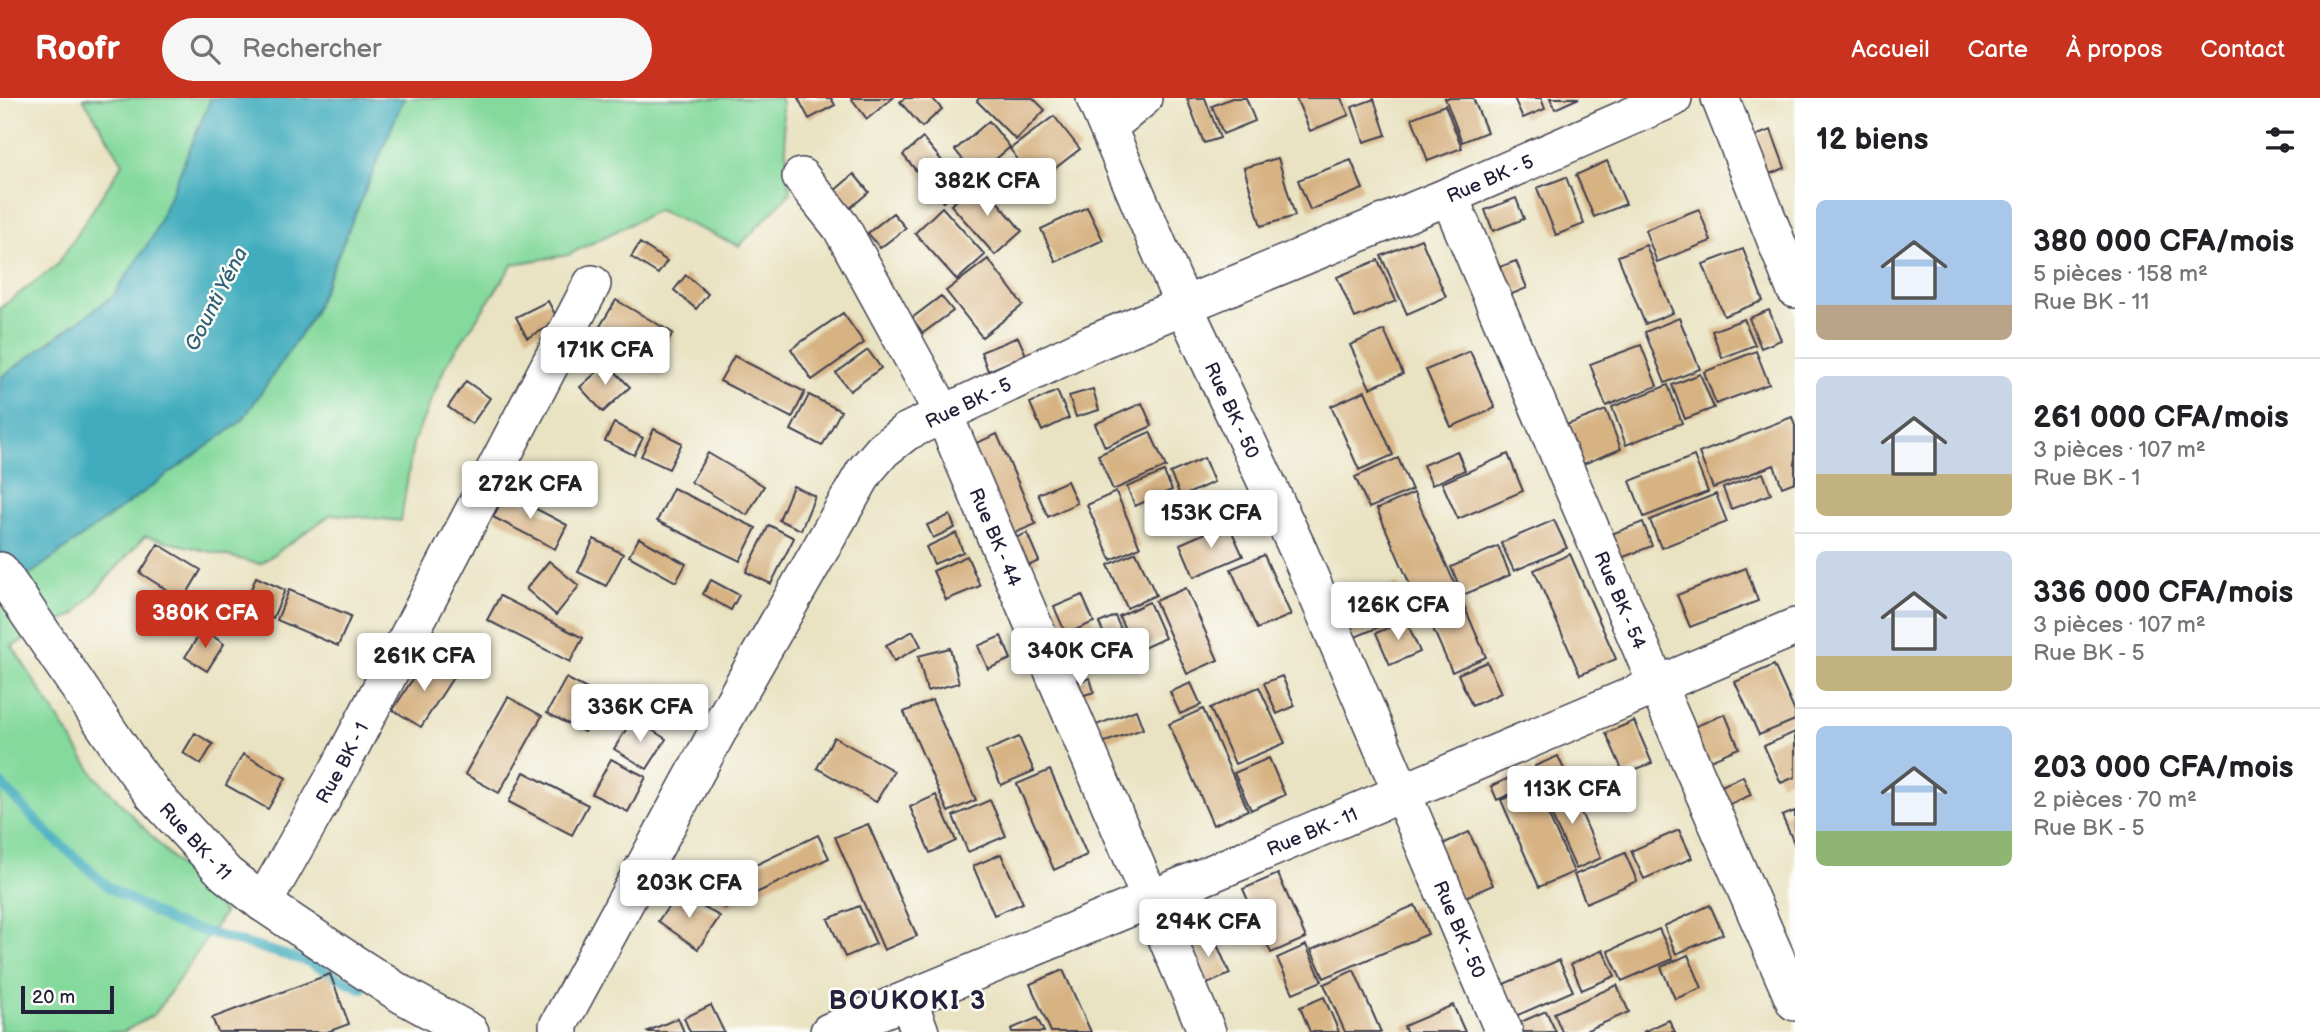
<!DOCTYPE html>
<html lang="fr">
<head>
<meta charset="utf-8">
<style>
  :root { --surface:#fff; --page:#f6f6f6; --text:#202124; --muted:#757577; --line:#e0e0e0; --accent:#c8321e }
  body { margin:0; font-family:"Balsamiq Sans",sans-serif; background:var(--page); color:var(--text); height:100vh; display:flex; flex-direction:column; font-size:26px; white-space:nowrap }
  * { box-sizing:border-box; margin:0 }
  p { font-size:23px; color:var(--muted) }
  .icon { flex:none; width:38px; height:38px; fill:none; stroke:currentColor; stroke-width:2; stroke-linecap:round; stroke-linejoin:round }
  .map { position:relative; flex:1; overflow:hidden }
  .details { display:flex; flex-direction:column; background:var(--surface); width:525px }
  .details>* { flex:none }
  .scale { position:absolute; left:21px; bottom:18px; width:93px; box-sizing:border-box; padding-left:7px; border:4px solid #22223b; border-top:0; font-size:19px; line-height:24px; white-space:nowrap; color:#22223b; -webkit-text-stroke:5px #fdfcf7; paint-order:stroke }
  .price { position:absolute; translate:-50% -60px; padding:0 16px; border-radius:7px; background:#fff; color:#222; font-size:23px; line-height:46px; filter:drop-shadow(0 2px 4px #0008) }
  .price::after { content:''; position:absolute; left:50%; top:42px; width:21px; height:16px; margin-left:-10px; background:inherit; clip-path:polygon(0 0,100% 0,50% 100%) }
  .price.selected { background:var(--accent); color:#fff }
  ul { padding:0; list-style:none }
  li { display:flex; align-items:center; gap:21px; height:175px; padding:0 21px }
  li+li { border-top:2px solid var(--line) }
  li span { display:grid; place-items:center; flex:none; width:196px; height:140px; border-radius:10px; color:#555 }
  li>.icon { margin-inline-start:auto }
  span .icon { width:84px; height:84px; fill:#fffc; stroke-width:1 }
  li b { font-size:30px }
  h2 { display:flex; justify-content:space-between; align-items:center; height:84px; padding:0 21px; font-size:30px }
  header { display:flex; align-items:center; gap:42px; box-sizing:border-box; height:98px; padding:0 35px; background:var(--accent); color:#fff }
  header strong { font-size:33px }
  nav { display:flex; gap:38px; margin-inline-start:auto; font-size:24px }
  .search { width:490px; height:63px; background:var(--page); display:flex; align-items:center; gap:18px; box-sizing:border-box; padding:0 24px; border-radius:38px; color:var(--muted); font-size:26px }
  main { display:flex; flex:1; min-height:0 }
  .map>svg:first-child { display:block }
  .green { fill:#84d99c; stroke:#537e6c; stroke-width:2 }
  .water { fill:#3facbd; stroke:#30677c; stroke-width:2 }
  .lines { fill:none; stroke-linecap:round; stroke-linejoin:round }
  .stream { stroke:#3facbd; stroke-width:10 }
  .building { fill:#d7b384 }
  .minor-casing { stroke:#403f4f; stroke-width:40 }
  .minor { stroke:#fff; stroke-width:37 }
  .labels { text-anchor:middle; stroke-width:5; stroke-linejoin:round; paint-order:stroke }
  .street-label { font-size:19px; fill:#22223b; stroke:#fdfcf7 }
  .water-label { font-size:21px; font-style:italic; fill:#2f6076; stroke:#fdfcf7 }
  .district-label { font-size:26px; font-weight:bold; letter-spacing:2px; fill:#22223b; stroke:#fdfcf7 }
</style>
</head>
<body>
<header>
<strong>Roofr</strong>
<div class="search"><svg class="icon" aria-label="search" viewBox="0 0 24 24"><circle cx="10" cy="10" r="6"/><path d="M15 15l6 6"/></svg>Rechercher</div>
<nav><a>Accueil</a><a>Carte</a><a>À propos</a><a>Contact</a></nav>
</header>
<main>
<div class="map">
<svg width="1795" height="934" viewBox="0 0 1795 934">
  <rect width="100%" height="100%" fill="#fdfcf7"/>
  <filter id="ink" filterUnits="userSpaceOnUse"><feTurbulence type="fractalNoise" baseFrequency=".0143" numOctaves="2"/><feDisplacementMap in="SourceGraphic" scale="14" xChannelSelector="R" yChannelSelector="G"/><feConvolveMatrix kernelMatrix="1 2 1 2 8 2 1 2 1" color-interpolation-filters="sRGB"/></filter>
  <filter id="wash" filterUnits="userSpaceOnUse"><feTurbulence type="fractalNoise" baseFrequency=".00686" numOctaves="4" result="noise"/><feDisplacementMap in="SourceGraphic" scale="28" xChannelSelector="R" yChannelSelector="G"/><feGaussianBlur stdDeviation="1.57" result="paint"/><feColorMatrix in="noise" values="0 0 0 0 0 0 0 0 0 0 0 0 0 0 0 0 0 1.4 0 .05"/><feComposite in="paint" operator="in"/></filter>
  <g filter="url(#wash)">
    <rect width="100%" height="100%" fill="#e9e3c3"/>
    <path class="green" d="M83,0H781L790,95L739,148L658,112L568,157L513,166L445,269L413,345L401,423L332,416L260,466L145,438L74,517L12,548L95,678L224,815L155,916L123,934H0V210L57,167L123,65Z"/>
    <path class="water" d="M211,0H404L312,219L242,323L0,498V280L113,198L153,138Z"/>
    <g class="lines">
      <path class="stream" d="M0,685L50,737L110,790L171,824L309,864L362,891"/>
    </g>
    <g id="blocks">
      <path class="building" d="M798,0H831L835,7L809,21Z
        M851,0H893L867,21Z
        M905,0H932L942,11L922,29L900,4Z
        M979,0H1033L1045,12L1016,42L977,3Z
        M1191,0H1205L1220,40L1204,45L1187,1Z
        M1232,0H1246L1255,23L1223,36L1212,8Z
        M1296,0H1341L1349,17L1310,33Z
        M1445,0H1473L1487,34L1462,44Z
        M1514,0H1541L1545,11L1523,20Z
        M1550,0H1579L1555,11Z
        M1374,1L1386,37L1364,44L1352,9Z
        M1445,7L1462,50L1428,63L1412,20Z
        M1054,18L1080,51L1036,85L1010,51Z
        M989,23L1010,49L976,78L955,52Z
        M1771,32L1785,70L1759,80L1744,42Z
        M923,40L963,88L943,104L903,57Z
        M1278,60L1295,118L1261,128L1244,70Z
        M1351,62L1363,91L1310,112L1298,82Z
        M1607,63L1626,106L1594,119L1576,77Z
        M854,76L869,94L849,111L834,93Z
        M1566,79L1584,126L1556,137L1537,90Z
        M980,83L1022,133L995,157L951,107Z
        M1516,100L1524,121L1493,133L1485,112Z
        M942,109L985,157L957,182L915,135Z
        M1087,109L1103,142L1056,164L1041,131Z
        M1699,111L1711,143L1657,164L1645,132Z
        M893,115L906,130L880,150L868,135Z
        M1421,141L1446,199L1407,216L1381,158Z
        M640,145L667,163L658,176L631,159Z
        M1646,147L1673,215L1645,226L1618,158Z
        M1743,151L1763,203L1724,218L1703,166Z
        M988,161L1023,207L982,239L946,193Z
        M1378,162L1396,203L1355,220L1337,179Z
        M1516,163L1527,190L1502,200L1491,172Z
        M686,177L708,196L696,211L674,192Z
        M941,198L953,213L923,235L912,220Z
        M616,202L673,235L656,264L599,230Z
        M548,203L559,224L527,240L516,219Z
        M1769,212L1781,242L1761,250L1749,220Z
        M843,215L864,245L812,282L791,251Z
        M1679,220L1700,271L1665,285L1645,234Z
        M1744,221L1755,247L1722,260L1712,233Z
        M1384,232L1403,276L1370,290L1350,247Z
        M1018,239L1026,257L988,273L981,254Z
        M1641,247L1657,288L1606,308L1590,266Z
        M868,252L881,270L850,293L836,275Z
        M1470,253L1495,310L1451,329L1426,272Z
        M1756,253L1769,286L1716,306L1704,274Z
        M734,258L805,294L792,320L720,283Z
        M607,265L630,289L603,314L580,289Z
        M1700,276L1714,310L1685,321L1672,287Z
        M466,283L490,300L472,326L448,309Z
        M1668,287L1682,325L1626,347L1612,309Z
        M1093,291L1099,312L1076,319L1069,298Z
        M1057,293L1069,320L1042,333L1030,305Z
        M1365,293L1393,357L1359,372L1331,308Z
        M809,297L841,313L822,348L791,332Z
        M1142,305L1152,328L1105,349L1095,326Z
        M1606,312L1621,351L1576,369L1561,329Z
        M1792,319L1795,328V384L1782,389L1774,367L1713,390L1699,355Z
        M614,325L643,340L634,357L605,343Z
        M654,331L682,345L669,371L641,358Z
        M1150,334L1166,369L1113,392L1098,357Z
        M997,336L1036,426L1005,439L965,350Z
        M1457,353L1465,372L1432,387L1423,367Z
        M708,355L764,388L747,417L691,384Z
        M1508,356L1523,393L1458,421L1442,385Z
        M1694,358L1708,394L1644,419L1630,383Z
        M1204,360L1214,384L1181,399L1170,375Z
        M1398,360L1412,392L1369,410L1355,379Z
        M1164,374L1172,392L1135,408L1127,389Z
        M1763,375L1771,396L1731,411L1723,390Z
        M1067,383L1077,405L1048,419L1038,396Z
        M793,388L815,398L801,432L779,422Z
        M673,390L756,430L740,463L657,423Z
        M1116,394L1140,449L1111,462L1087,407Z
        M506,395L567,427L555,451L493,419Z
        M1414,395L1459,495L1421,512L1377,411Z
        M1716,396L1727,424L1661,450L1650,422Z
        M950,417L955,430L933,440L927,427Z
        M1554,422L1567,450L1514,473L1501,445Z
        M1643,424L1652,448L1616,462L1606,438Z
        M1228,425L1243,458L1194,479L1180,446Z
        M769,427L794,440L771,486L746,474Z
        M956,435L963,454L934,466L926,449Z
        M1027,435L1039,463L1021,471L1008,443Z
        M639,440L686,466L676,484L629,458Z
        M594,441L623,456L606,488L578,474Z
        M158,446L201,472L183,502L140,475Z
        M1498,448L1510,477L1463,497L1451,469Z
        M1136,454L1156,497L1127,510L1108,467Z
        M1570,456L1616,561L1580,577L1534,472Z
        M1264,457L1291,517L1257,531L1231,471Z
        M967,458L980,488L946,502L933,473Z
        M549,463L579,488L556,517L526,491Z
        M1746,470L1758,503L1690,529L1677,497Z
        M256,479L285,492L273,520L244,508Z
        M711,482L739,497L731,512L703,496Z
        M1397,486L1410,516L1353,540L1340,511Z
        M1186,490L1218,562L1187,576L1155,503Z
        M289,492L351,518L338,548L277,522Z
        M1082,497L1094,524L1066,536L1054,509Z
        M500,498L583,540L570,564L487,522Z
        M1462,503L1486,559L1452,574L1427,517Z
        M1149,504L1165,540L1135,554L1119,518Z
        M1115,518L1133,558L1117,565L1099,525Z
        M1406,522L1420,554L1390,567L1376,535Z
        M203,531L224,546L207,573L185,559Z
        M913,533L921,548L894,563L886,547Z
        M1001,538L1011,561L988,571L978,548Z
        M950,550L959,585L927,593L918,558Z
        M426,560L454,578L421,629L393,612Z
        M1487,564L1501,595L1472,608L1458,576Z
        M1774,567L1795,614V622L1759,637L1735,584Z
        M1282,578L1295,608L1277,616L1264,585Z
        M566,580L602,599L584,634L547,615Z
        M1090,580L1094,594L1071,601L1067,587Z
        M1191,585L1201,607L1180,616L1170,594Z
        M1259,589L1285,645L1235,666L1210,610Z
        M508,599L542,618L499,695L465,676Z
        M932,602L976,702L948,714L904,614Z
        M1203,611L1248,712L1213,727L1169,626Z
        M1136,612L1143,631L1102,645L1096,627Z
        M1725,616L1739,650L1703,665L1689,631Z
        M633,620L666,641L647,671L614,651Z
        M1634,623L1652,665L1624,676L1606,635Z
        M1795,634V679L1781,685L1764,648Z
        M195,635L213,646L201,666L183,655Z
        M834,639L894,673L876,704L817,670Z
        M1019,639L1034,673L1001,687L986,653Z
        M243,656L286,680L268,711L226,687Z
        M1558,658L1568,680L1544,690L1535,668Z
        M1269,660L1285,697L1251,712L1234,675Z
        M611,661L646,679L628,714L592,696Z
        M1530,671L1536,685L1497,702L1491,688Z
        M1050,672L1087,757L1054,772L1017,686Z
        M524,674L588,707L572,737L509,704Z
        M1743,678L1751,697L1723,709L1715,691Z
        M1568,685L1601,760L1576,771L1542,696Z
        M1535,687L1574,774L1539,789L1501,702Z
        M936,697L956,743L930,755L910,709Z
        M990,702L1006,738L968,754L953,718Z
        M1795,713V747L1782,718Z
        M868,726L917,838L884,852L835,739Z
        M1679,732L1692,760L1644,781L1631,753Z
        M1469,734L1493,787L1461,801L1438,748Z
        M818,737L829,760L725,810L714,787Z
        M1625,755L1637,783L1586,805L1574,777Z
        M1001,756L1023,805L994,817L973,768Z
        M1278,776L1306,840L1271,855L1243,791Z
        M678,796L720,818L698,851L658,823Z
        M1415,807L1428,836L1324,880L1311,852Z
        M1710,807L1723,836L1676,856L1664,828Z
        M859,808L876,846L845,859L828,821Z
        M1659,831L1673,861L1622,883L1608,853Z
        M1212,835L1230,876L1205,887L1187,845Z
        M1306,847L1322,883L1293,895L1277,860Z
        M1603,852L1615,878L1582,892L1571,866Z
        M1688,857L1702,890L1675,901L1661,869Z
        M1559,862L1573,893L1511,920L1497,889Z
        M1063,872L1091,934H1051L1030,886Z
        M1354,872L1381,934H1345L1324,886Z
        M330,876L349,926L327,934H218L212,920Z
        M1617,887L1629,914L1583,934H1562L1554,915Z
        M1324,899L1339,934H1310L1300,909Z
        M711,907L724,934H690L684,920Z
        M1453,907L1465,934H1406L1404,928Z
        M1546,913L1556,934H1518L1514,927Z
        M678,920L684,934H646Z
        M1037,920L1044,934H1012L1011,931Z
        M1669,922L1675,934H1643Z"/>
    </g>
  </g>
  <g filter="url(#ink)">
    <use href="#blocks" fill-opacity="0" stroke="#403f4f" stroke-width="2"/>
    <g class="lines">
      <defs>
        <g id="minor">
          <path id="s1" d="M1095,0L1184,208L1299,454L1504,934"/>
          <path d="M1720,0L1795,191"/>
          <path d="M1108,29L1143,0"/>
          <path id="s2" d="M801,79L841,129L944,317L1207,934"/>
          <path id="s3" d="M1449,98L1657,587L1795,904"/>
          <path id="s4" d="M0,473L126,659L153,696L226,776L263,805L342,858L401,896L470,934"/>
          <path id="s5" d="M263,805L339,671L592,186"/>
          <path d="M908,902L920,934"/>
          <path id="s6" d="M559,934L558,928L744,585L865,373L883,352L906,334L1091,246L1449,98L1673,0"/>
          <path id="s7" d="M829,934L1151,801L1795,529"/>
        </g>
      </defs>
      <use href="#minor" class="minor-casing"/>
      <use href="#minor" class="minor"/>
    </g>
  </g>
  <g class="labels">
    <g class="street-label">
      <text dy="7" stroke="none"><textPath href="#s6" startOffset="1334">Rue BK - 5</textPath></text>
      <text dy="7" stroke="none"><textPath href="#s6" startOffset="766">Rue BK - 5</textPath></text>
      <text dy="7" stroke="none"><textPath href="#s1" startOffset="341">Rue BK - 50</textPath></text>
      <text dy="7" stroke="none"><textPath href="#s2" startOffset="411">Rue BK - 44</textPath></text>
      <text dy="7" stroke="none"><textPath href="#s3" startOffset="439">Rue BK - 54</textPath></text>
      <text dy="7" stroke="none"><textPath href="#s5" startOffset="161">Rue BK - 1</textPath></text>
      <text dy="7" stroke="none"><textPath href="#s7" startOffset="523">Rue BK - 11</textPath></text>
      <text dy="7" stroke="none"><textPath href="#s4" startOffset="334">Rue BK - 11</textPath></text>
      <text dy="7" stroke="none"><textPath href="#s1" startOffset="908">Rue BK - 50</textPath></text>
    </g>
    <g class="water-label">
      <text transform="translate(216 201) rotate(-63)" y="7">Gounti Yéna</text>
    </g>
    <g class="district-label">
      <text x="908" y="911">BOUKOKI 3</text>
    </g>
  </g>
</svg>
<div class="scale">20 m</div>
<b class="price" style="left:987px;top:120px">382K CFA</b>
<b class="price" style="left:605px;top:289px">171K CFA</b>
<b class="price" style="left:530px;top:423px">272K CFA</b>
<b class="price" style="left:1211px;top:452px">153K CFA</b>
<b class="price" style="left:1398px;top:544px">126K CFA</b>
<b class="price selected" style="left:205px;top:552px">380K CFA</b>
<b class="price" style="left:1080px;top:590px">340K CFA</b>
<b class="price" style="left:424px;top:595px">261K CFA</b>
<b class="price" style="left:640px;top:646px">336K CFA</b>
<b class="price" style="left:1572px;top:728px">113K CFA</b>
<b class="price" style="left:689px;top:822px">203K CFA</b>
<b class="price" style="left:1208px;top:861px">294K CFA</b>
</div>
<section class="details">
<h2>12 biens<svg class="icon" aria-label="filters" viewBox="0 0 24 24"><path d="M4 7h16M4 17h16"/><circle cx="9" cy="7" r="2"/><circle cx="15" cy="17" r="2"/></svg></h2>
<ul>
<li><span style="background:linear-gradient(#a9c7e8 75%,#b9a48a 0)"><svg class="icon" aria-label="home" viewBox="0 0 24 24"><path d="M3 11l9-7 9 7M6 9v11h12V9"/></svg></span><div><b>380 000 CFA/mois</b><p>5 pièces · 158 m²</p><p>Rue BK - 11</p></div></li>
<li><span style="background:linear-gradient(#c9d6e8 70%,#c2b280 0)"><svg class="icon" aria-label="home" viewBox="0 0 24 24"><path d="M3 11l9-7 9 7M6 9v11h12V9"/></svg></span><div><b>261 000 CFA/mois</b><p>3 pièces · 107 m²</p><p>Rue BK - 1</p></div></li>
<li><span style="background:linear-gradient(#c9d6e8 75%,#c2b280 0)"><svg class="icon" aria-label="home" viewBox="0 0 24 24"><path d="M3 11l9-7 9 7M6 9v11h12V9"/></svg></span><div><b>336 000 CFA/mois</b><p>3 pièces · 107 m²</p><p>Rue BK - 5</p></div></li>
<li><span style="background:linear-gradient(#a9c7e8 75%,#8fb573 0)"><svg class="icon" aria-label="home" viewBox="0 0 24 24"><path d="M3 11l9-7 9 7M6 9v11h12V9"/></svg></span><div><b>203 000 CFA/mois</b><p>2 pièces · 70 m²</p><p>Rue BK - 5</p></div></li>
</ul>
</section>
</main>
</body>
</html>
